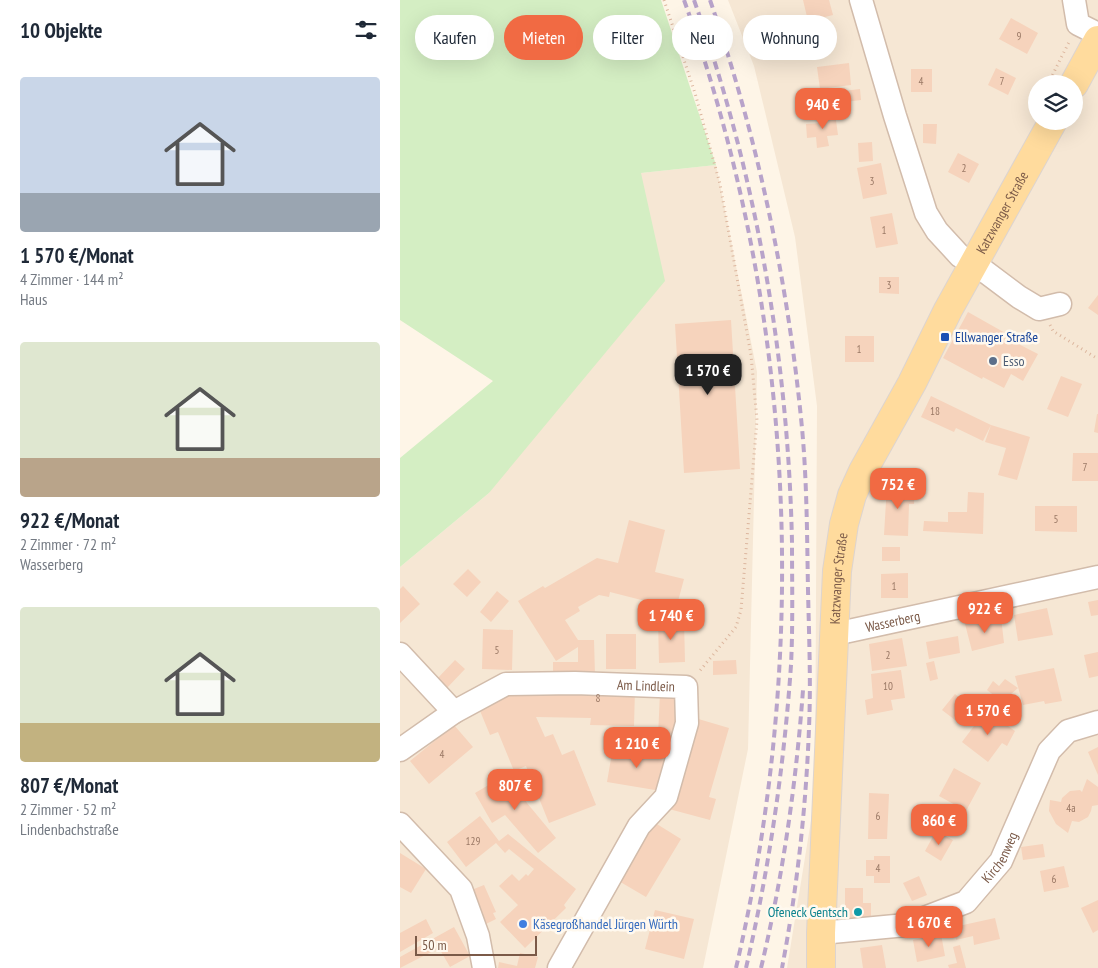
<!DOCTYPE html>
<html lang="de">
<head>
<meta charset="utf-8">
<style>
  :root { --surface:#fff; --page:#f6f6f7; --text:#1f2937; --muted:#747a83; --accent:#f16a43 }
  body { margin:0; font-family:"PT Sans Narrow",sans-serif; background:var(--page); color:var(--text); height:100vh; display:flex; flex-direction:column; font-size:19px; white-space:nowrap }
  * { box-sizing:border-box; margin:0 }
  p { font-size:16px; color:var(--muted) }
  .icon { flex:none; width:28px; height:28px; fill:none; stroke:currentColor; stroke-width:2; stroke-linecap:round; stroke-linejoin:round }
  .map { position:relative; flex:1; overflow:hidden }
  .side { display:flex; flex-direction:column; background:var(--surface); width:400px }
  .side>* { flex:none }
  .banner { position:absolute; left:15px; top:15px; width:475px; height:45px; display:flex; gap:10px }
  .tools { position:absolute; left:628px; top:75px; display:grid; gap:10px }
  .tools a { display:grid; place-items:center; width:55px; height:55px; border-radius:50%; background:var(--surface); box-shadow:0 5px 20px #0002; font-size:25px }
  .scale { position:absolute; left:15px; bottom:12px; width:122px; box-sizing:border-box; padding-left:5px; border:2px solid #7b5a48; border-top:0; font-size:14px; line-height:18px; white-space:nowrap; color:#7b5a48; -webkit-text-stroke:4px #fff9ef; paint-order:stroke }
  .price { position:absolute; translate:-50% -42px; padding:0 11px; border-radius:10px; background:var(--accent); color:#fff; font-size:16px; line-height:32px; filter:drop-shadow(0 1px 2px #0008) }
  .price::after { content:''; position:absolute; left:50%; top:30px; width:15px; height:11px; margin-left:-8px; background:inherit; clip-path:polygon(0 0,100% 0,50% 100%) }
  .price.on { background:#222; color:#fff }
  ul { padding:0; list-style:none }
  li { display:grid; align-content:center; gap:10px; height:265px; padding:0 20px }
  li span { display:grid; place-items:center; height:155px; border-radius:5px; color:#555 }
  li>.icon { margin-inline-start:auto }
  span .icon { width:90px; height:90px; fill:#fffc; stroke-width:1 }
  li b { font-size:21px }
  h2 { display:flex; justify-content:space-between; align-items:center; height:60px; padding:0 20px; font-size:21px }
  .chip { padding:0 18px; border-radius:22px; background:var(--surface); box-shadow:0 5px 20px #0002; font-size:18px; line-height:45px }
  .chip.on { background:var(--accent); color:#fff }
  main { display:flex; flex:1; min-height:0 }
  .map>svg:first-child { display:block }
  .residential { fill:#f6e7d4; fill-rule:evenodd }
  .green { fill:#d4eec3 }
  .building { fill:#f6d3bc }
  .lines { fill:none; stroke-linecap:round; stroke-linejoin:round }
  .minor-casing { stroke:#d2bcab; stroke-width:25 }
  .major-casing { stroke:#ddd4cf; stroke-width:30 }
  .path { stroke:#dcb69e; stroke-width:3; stroke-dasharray:1 4; stroke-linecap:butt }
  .minor { stroke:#fff; stroke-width:22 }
  .major { stroke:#ffdb9d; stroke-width:28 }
  .rail { stroke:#b8a3ca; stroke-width:4; stroke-dasharray:8 5; stroke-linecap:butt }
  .transit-dot { fill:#1a4fb4; stroke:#fff9ef; stroke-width:2 }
  .service-dot { fill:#5c6f8a; stroke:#fff9ef; stroke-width:2 }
  .culture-dot { fill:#0f9aa8; stroke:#fff9ef; stroke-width:2 }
  .shop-dot { fill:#3f7fe0; stroke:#fff9ef; stroke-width:2 }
  .labels { text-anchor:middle; stroke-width:5; stroke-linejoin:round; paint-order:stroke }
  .number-label { font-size:11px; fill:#9a7865 }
  .street-label { font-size:14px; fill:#7b5a48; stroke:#fff9ef }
  .transit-label { font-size:14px; fill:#164399; stroke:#fff9ef; text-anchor:start }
  .service-label { font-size:14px; fill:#4e5e75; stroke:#fff9ef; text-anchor:start }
  .culture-label { font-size:14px; fill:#0d838f; stroke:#fff9ef; text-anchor:end }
  .shop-label { font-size:14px; fill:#366cbe; stroke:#fff9ef; text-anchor:start }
</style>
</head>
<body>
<main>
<section class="side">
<h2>10 Objekte<svg class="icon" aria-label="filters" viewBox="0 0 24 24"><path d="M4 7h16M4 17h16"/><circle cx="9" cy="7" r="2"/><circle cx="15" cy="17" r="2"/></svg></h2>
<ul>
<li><span style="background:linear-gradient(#c9d6e8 75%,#9aa5b1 0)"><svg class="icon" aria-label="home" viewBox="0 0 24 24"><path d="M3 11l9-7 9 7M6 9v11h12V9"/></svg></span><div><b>1 570 €/Monat</b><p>4 Zimmer · 144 m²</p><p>Haus</p></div></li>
<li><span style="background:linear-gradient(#dfe7d0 75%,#b9a48a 0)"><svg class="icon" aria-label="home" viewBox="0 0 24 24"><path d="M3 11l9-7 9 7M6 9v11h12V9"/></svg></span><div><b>922 €/Monat</b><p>2 Zimmer · 72 m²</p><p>Wasserberg</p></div></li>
<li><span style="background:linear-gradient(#dfe7d0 75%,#c2b280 0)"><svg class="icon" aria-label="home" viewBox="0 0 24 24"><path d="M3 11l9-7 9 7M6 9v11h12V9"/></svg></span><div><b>807 €/Monat</b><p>2 Zimmer · 52 m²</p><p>Lindenbachstraße</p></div></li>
</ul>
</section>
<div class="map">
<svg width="698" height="968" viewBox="0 0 698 968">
  <rect width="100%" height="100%" fill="#fef5e7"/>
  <path class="residential" d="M328,0H698V968H387L415,796L417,406L395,237L354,66ZM636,84H674V121H636Z
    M316,165L357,372L348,749L303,968H0V567L89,493L241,173Z"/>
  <path class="green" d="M0,0H261L316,165L241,173L265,281L89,493L0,567V458L93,381L0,320Z"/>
  <path class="building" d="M403,0H429L433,15L408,21Z
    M611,18L638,33L627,54L599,39Z
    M449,63L451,85L420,89L417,67Z
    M596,68L616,78L608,95L588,85Z
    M511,69H532V92H511Z
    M460,89L461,100L445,102L443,91Z
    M435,113L438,135L427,136L429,146L417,148L416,137L407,138L406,124L422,123L421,115Z
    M523,124H537L536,144L523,143Z
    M472,142L473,161L459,162L458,143Z
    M558,153L579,164L569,183L548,172Z
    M481,163L487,194L463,199L457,168Z
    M492,213L498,244L476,248L470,217Z
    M479,277H499V294L479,293Z
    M698,295V315L688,308Z
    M568,312L607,334L605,337L638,354L623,381L611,374L604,388L583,377L582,379L543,358Z
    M331,320L340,469L284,473L275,324Z
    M445,336H474V362H445Z
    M661,376L682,384L668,417L647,409Z
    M531,396L591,425L630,437L617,480L598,475L606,448L585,442L591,425L583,441L556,428L554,432L521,417Z
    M697,414H698V433L694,432Z
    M673,453H698V481H672Z
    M487,485L515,486L514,504H509L508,536L484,535Z
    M568,492L584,493L583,534L523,531L524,521L548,522V512H567Z
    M635,506H677V532L635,531Z
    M229,520L265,530L255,572L284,579L277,605L262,601L261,605L210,592L209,597L199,595L178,607L180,611L165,620L178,640H194L195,675L178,672H153V662H178V647L156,661L118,601L143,586L145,588L197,558L218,563Z
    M482,547H500V561H482Z
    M68,569L81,582L67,597L53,584Z
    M508,573V598H481V574Z
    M3,586L20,604L0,623V589Z
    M97,591L109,601L91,622L80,612Z
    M698,600V615L691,616L688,602Z
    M647,608L653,635L618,641L614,615Z
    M601,617L604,643L572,651L565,624Z
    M258,620H284L285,662L259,663Z
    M83,629L113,630L112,670L82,669Z
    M206,634H236V669H206Z
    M558,636L560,653L529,659L526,642Z
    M502,638L507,666L472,671L469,644Z
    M698,652V676L689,678L684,655Z
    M55,660L65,669L46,689L36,680Z
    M336,660L337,674L313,675V661Z
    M534,661L538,679L530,681L526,663Z
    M654,668L662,701L645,704L644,701L623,705L615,676Z
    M501,670L505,698L491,700L493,710L467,715L465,700L473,698L471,674Z
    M605,679L618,688L611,694L604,703L587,690L593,681L599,686Z
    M125,687L235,689L234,726L190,725L191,718L136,717L145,737L153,734L162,755L174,750L196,805L149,823L126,766L114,771L98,732L90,735L78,706Z
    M260,693L271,696L278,703L276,738L258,737Z
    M555,694L566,703L555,720L542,710Z
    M586,710L615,731L607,746L602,743L588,762L562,742Z
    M295,718L329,728L309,797L316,799L310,820L269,809Z
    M54,725L73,747L29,784L10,761Z
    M213,747L267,756L261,791L207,782Z
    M698,747V775L688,752Z
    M554,768L581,783L566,811L539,796Z
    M109,773L127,803L156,838L138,853L105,815L92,823L75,793Z
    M687,779L698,787V805L692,806L691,811L688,817L679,822L672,821L668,833L656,824L649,811L650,800L661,802L662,798L670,791L680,790L682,792Z
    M469,793L489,794L487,839H468Z
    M80,816L99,841L108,834L176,889L164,905L166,908L125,948L100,922L118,905L99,886L112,874L119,881L126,874L128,876L134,869L109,849L105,853L96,843L66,867L47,842Z
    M252,821L281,839L246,897L217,880Z
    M536,831L553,840L541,861L525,851Z
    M643,844L645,857L623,860L621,847Z
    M0,853L26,869L11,893L0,887Z
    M474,856H490V883H474V876H466V860H474Z
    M664,866L669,887L644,892L640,871Z
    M519,876L527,895L512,901L503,883Z
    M84,885L96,912L93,913L96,919L86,924L69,891Z
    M445,888H463V903H471V922L445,921Z
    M698,900V930L693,933L681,908Z
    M255,910L294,919L284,959L245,949Z
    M595,918L600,939L574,945L573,936L556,940L554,927Z
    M26,919L33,933L0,952V933Z
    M54,927L70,956L50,967L39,948L0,968V957Z
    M541,934L545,956L517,962L513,940Z
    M482,945L486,968H463L460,948Z
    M560,945L566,968H549L548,965L557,963L553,947Z
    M120,953L138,957L135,968H98L99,962L117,966Z"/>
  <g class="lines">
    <defs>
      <g id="minor">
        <path d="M461,0L495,116L526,213L537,231L560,256L575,264L619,297L639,309L660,304"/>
        <path d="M674,0L678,24L698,34"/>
        <path id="s1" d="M435,634L698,577"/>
        <path d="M0,654L54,712"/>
        <path id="s2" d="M0,750L54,712L106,684L175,683L286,687L287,723L266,797L239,826L159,968"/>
        <path d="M0,824L61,889L78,936L84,968"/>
        <path id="s3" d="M421,933L506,925L566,902L601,861L649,751L668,731L698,722"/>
      </g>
      <g id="major">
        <path d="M674,84L698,40"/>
        <path id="s4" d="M421,968V933L437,571L444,524L452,495L463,471L512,383L548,310L653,121"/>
      </g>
    </defs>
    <use href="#minor" class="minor-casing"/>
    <use href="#major" class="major-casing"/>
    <path class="path" d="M264,0L295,93L320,184L351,355L357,420L341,610L336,627L298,673
      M648,84L670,40
      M650,325L653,331L698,359"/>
    <use href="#minor" class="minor"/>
    <use href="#major" class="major"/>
    <path class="rail" d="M284,0C395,308 411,649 336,968
      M294,0C356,174 388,357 392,542C392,583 393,625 391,665C384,767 369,869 346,968
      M310,0C358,139 388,282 402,428C407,482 407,536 408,590C409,636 411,682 409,728C406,808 397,889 382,968
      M361,968C383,876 396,784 403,690"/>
  </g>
  <rect class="transit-dot" x="540" y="332" width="10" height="10" rx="2.5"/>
  <circle class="service-dot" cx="593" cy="361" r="5"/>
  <circle class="culture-dot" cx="458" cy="912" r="5"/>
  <circle class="shop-dot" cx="123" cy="924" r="5"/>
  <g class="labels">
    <g class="number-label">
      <text x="619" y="40">9</text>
      <text x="521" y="85">4</text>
      <text x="602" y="85">7</text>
      <text x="564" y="172">2</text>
      <text x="472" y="185">3</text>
      <text x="484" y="234">1</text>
      <text x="489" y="289">3</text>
      <text x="459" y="353">1</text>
      <text x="535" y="415">18</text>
      <text x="685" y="471">7</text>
      <text x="656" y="523">5</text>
      <text x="494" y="590">1</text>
      <text x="97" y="654">5</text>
      <text x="488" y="659">2</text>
      <text x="488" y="690">10</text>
      <text x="198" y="702">8</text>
      <text x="42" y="758">4</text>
      <text x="671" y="812">4a</text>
      <text x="478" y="820">6</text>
      <text x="73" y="845">129</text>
      <text x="478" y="872">4</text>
      <text x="654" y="883">6</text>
    </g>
    <g class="street-label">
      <text dy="5" stroke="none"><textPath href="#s4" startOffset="795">Katzwanger Straße</textPath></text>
      <text dy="5" stroke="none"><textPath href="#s4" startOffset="390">Katzwanger Straße</textPath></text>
      <text dy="5" stroke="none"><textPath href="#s1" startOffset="59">Wasserberg</textPath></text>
      <text dy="5" stroke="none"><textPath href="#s2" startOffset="265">Am Lindlein</textPath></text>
      <text dy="5" stroke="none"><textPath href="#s3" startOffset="206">Kirchenweg</textPath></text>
    </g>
    <g class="transit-label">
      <text x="555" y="342">Ellwanger Straße</text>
    </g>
    <g class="service-label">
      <text x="603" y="366">Esso</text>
    </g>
    <g class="culture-label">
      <text x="448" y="917">Ofeneck Gentsch</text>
    </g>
    <g class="shop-label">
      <text x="133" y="929">Käsegroßhandel Jürgen Würth</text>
    </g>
  </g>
</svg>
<div class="tools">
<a><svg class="icon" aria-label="layers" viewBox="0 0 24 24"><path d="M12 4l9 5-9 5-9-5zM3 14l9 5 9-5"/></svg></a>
</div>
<div class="scale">50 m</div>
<b class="price" style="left:423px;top:130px">940 €</b>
<b class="price on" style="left:308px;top:396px">1 570 €</b>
<b class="price" style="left:498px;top:510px">752 €</b>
<b class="price" style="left:585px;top:634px">922 €</b>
<b class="price" style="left:271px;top:641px">1 740 €</b>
<b class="price" style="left:588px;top:736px">1 570 €</b>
<b class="price" style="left:237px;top:769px">1 210 €</b>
<b class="price" style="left:115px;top:811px">807 €</b>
<b class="price" style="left:539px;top:846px">860 €</b>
<b class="price" style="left:529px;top:948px">1 670 €</b>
<div class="banner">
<a class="chip">Kaufen</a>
<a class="chip on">Mieten</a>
<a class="chip">Filter</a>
<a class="chip">Neu</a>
<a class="chip">Wohnung</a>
</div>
</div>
</main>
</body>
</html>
